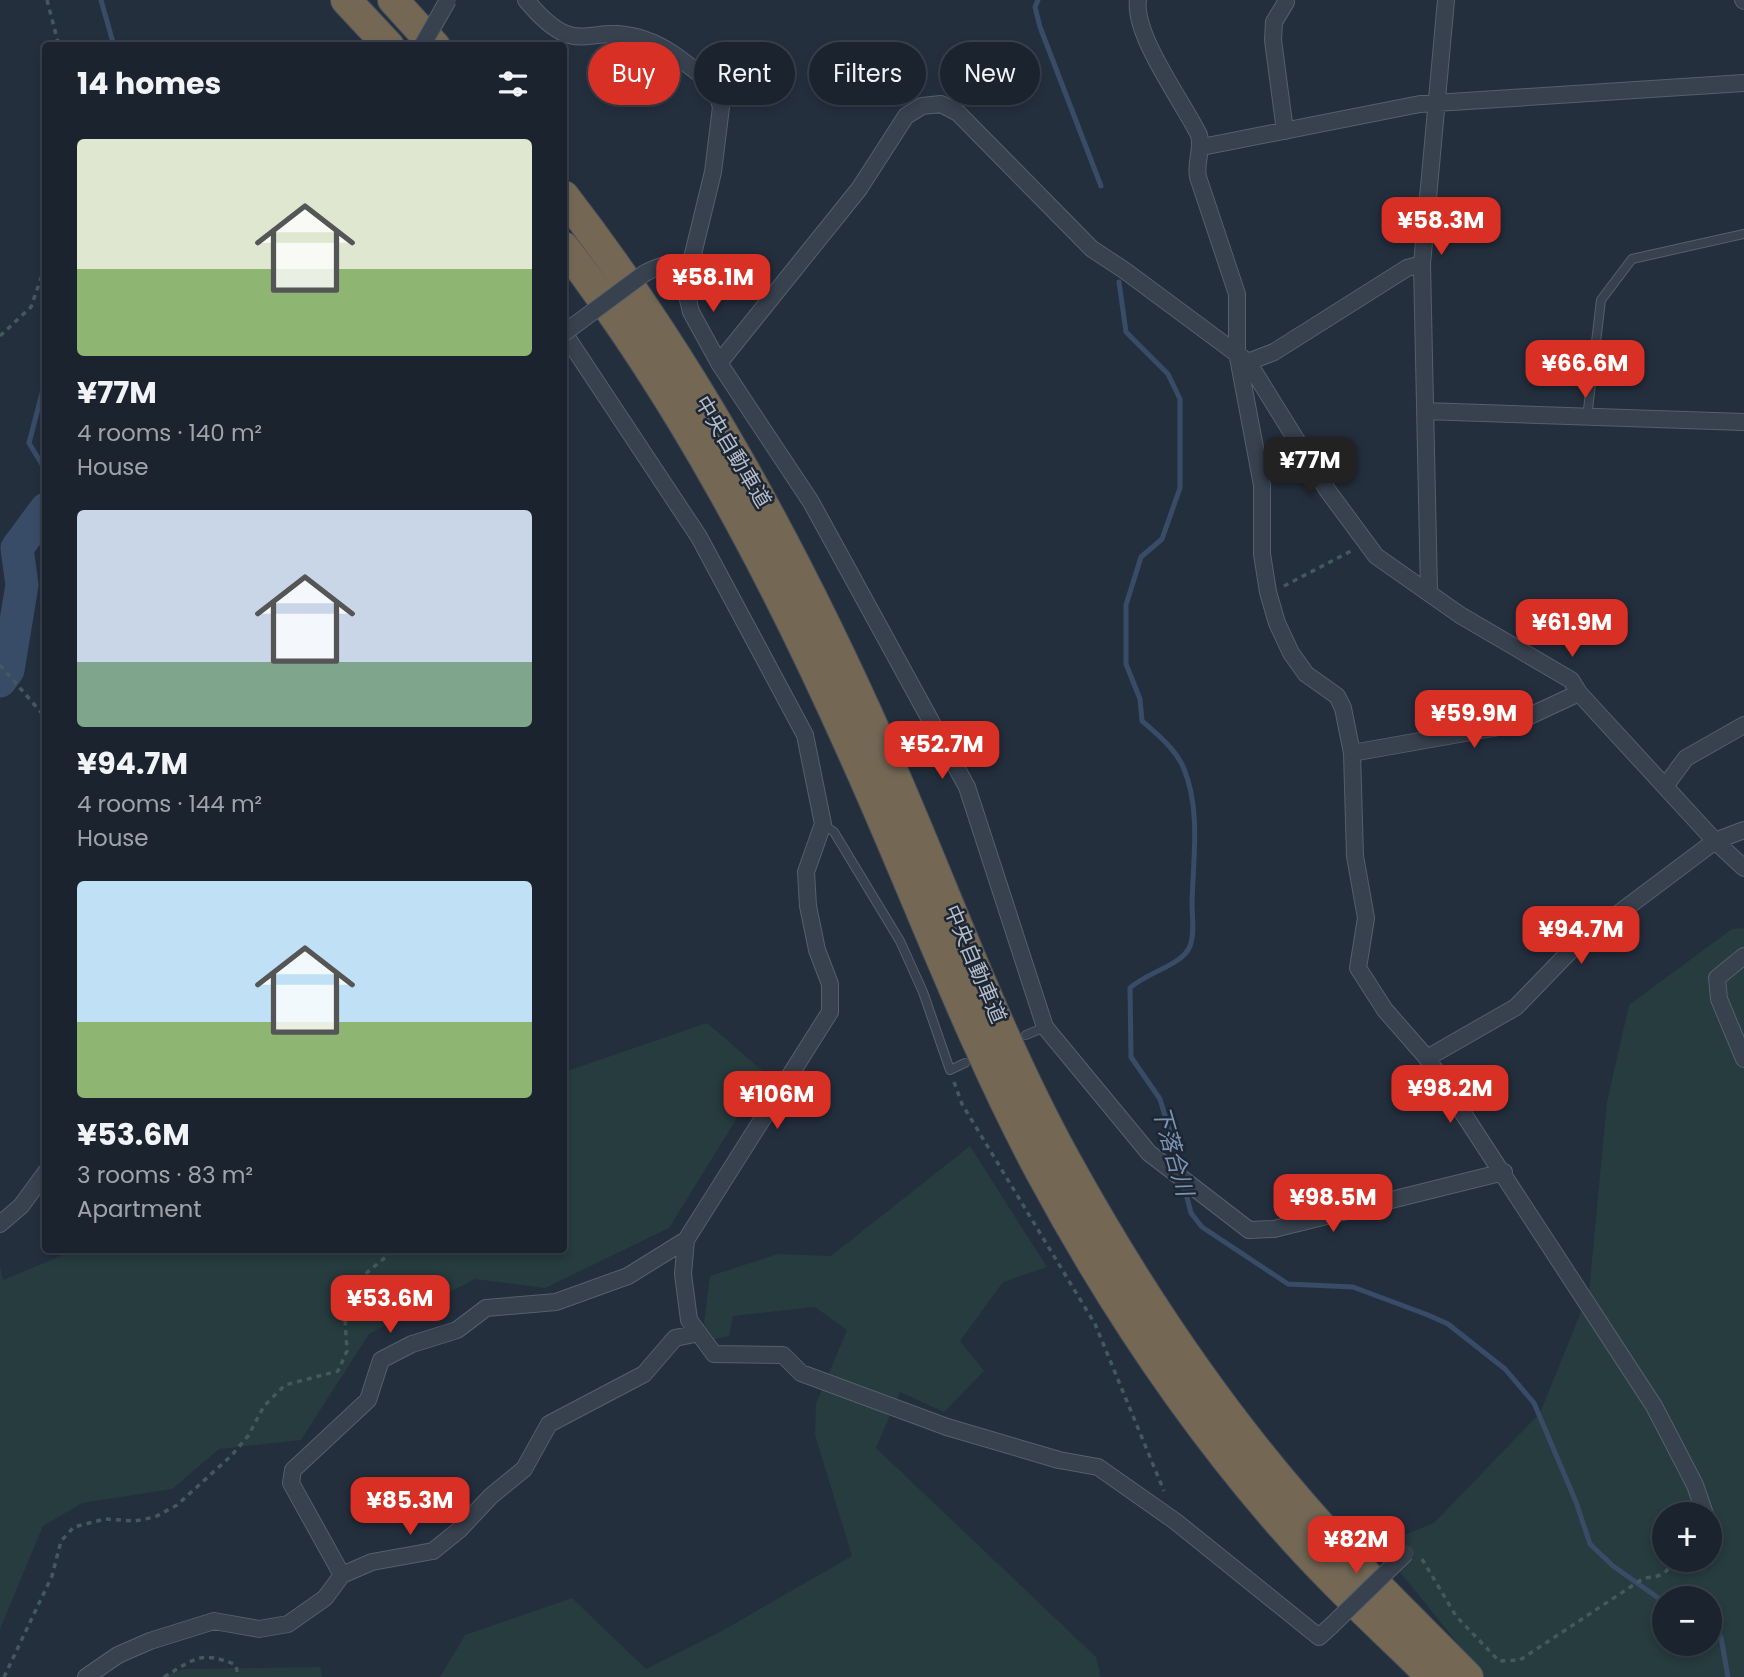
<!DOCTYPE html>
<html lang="en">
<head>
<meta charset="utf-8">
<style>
  :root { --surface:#1b232e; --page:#242b36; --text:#f1f3f6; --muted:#a0a4aa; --line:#39404a; --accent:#d93025 }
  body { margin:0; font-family:Poppins,"Noto Sans JP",sans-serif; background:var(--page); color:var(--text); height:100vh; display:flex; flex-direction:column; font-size:26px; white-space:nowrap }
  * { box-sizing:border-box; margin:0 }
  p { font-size:23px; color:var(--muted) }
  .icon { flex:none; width:38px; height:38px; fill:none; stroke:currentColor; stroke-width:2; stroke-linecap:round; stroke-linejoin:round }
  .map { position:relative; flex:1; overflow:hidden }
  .details { position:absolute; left:42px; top:42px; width:525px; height:1211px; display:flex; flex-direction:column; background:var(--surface); border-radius:7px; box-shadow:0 4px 10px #0003,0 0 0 2px var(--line) }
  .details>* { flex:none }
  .guide { position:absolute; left:588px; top:42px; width:665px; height:63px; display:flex; gap:14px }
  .controls { position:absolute; left:1652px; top:1502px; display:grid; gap:14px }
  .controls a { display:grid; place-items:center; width:70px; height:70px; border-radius:50%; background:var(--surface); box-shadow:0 4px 10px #0003,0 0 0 2px var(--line); font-size:35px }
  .price { position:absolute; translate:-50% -60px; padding:0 16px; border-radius:14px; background:var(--accent); color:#fff; font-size:23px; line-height:46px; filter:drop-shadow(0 2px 4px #0008) }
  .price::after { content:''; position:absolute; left:50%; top:42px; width:21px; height:16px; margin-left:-10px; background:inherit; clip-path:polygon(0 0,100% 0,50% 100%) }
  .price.current { background:#222; color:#fff }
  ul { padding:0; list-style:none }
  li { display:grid; align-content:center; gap:14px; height:371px; padding:0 35px }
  li span { display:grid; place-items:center; height:217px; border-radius:7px; color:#555 }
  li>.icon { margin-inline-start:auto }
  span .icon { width:126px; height:126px; fill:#fffc; stroke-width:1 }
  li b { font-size:30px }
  h2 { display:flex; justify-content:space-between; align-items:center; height:84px; padding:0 35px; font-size:30px }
  .chip { padding:0 24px; border-radius:32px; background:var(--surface); box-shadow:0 4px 10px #0003,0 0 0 2px var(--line); font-size:24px; line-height:63px }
  .chip.current { background:var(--accent); color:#fff }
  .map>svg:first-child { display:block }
  .green { fill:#263c3f; fill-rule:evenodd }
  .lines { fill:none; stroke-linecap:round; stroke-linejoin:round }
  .stream { stroke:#394c67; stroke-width:5 }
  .river { stroke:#394c67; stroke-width:33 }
  .service-casing { stroke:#565f6c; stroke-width:10 }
  .minor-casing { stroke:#565f6c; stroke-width:18 }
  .motorway-casing { stroke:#434c59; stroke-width:32 }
  .path { stroke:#44595c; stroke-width:3.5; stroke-dasharray:5 5; stroke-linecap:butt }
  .service { stroke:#38414e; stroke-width:8 }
  .minor { stroke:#38414e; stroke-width:16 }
  .motorway { stroke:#746855; stroke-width:30 }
  .minor-bridge-casing { stroke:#565f6c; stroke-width:18; stroke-linecap:butt }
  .minor-bridge { stroke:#38414e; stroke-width:16 }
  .labels { text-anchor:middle; stroke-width:5; stroke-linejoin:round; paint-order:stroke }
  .street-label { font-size:21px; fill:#b4bcc9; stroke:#1d2633 }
  .water-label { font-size:23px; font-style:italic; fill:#7c92b1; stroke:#1d2633 }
</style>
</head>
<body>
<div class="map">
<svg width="1744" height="1677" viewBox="0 0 1744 1677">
  <rect width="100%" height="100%" fill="#242f3e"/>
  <path class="green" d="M1744,928V1677H1485L1378,1545L1434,1523L1540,1413L1589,1292L1607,1102L1629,1005L1732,929ZM1664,1514H1710V1559H1664ZM1664,1598H1710V1643H1664Z
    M707,1023L765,1073L669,1228L545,1288L475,1279L369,1334L301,1440L219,1449L172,1489L82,1503L43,1526L0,1629V1267L3,1280L75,1250H564V1072Z
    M970,1146L1047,1267L1003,1282L960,1341L984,1371L944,1412L900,1392L876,1448L1096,1657L1101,1677H440L465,1635L572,1598L646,1669L720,1632L852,1556L815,1435L816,1404L847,1330L815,1307L733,1316L729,1336L714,1339L704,1323L710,1276L778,1254L831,1256Z
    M320,1667L322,1677H160L184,1669Z"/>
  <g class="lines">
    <path class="stream" d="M101,0L114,46
      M1038,0L1035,7L1040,27L1101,186
      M1119,282L1126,332L1168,374L1180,399V488L1162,539L1141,557L1126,605V664L1140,699L1142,721C1158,735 1176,749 1184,769C1201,810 1193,860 1192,903C1192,916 1195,933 1190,946C1183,965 1147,972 1130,988L1131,1057L1160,1099L1182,1173
      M46,378L29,443L46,471
      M1184,1186L1191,1213L1202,1227L1288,1284L1353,1287L1428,1315L1448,1324L1505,1369L1534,1403L1576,1502L1590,1544L1613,1566L1664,1602
      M1710,1627L1721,1637L1728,1677"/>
    <path class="river" d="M0,681L8,670L22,585L17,548L46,509"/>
    <defs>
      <path id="service" d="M1587,418L1601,300L1632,259L1744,234
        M823,824L834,832L900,941L923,992L950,1070L965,1063
        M1026,1035L1045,1027"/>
      <path id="minor" d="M526,0C580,65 587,19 646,40C671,48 693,70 714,85L721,107L713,172L685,287L691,312L719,363L811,502L967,787L1045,1027L1149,1153L1249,1230L1274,1229L1504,1172
        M1138,0C1133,35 1183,102 1199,135C1203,150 1195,162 1198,177L1237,294V352L1262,485V554L1268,592L1277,623L1291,653L1306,674L1337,696L1343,708L1352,753L1355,856L1366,918L1358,968L1385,1010L1427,1058L1654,1406L1695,1485L1705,1514
        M1743,0L1744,1
        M1285,131L1273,40L1274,22L1286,2
        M1202,147L1420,104L1744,83
        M645,273C661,265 673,261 690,266
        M564,333L699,537L805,735L823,824L806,872L808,906L817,950L830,984V1012L686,1240L683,1274L689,1320L714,1354L783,1355L801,1373L947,1427L1059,1460L1098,1467L1175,1521L1319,1637L1331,1626
        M1248,362L1274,352L1407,268L1422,264
        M719,363L859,189L906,116L922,106L941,104L958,113L1092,249L1124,270L1248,362L1328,491L1376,556L1460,615L1571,680L1579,693L1715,841L1744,868
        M1425,411L1744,422
        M1429,592L1422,264L1446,0
        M1352,753L1510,725L1579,693
        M1666,785L1686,758L1744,725
        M1744,956L1717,978L1719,999L1744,1059
        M1427,1058L1516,1007L1574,947L1715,841L1744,830
        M0,1224L21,1206L46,1172
        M342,1575L291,1483L293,1470L368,1400L381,1360L412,1344L457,1330L486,1308L556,1302L628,1276L686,1240
        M86,1677L118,1655L150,1641L214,1621L259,1629L288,1624L325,1598L342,1575L372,1562L433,1551L459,1530L491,1496L524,1469L549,1424L644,1374L675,1338L699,1333"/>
      <path id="motorway" d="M346,0L389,46
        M393,0L435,46
        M564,196C693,363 794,549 880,742C942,880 992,1026 1065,1159C1131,1279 1208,1396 1298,1500C1351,1562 1411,1619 1468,1677
        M564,247C682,401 774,576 853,753C916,892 968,1036 1040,1171C1106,1294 1186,1415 1277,1520C1325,1576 1380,1626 1432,1677"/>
    </defs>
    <use href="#service" class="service-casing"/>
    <use href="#minor" class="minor-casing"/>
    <use href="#motorway" class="motorway-casing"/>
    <path class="path" d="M47,0L59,46
      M0,336L31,307L46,264
      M1284,586L1351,551
      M0,665L46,718
      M954,1082L962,1104L1095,1324L1164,1491
      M1422,1559L1456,1616L1499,1661L1520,1660L1644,1578C1658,1577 1669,1575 1672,1559
      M4,1677L52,1576L61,1541L74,1527L105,1519L135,1521L155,1517L177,1505L231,1456L248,1436L264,1406L285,1385L338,1371L347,1351L344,1302L351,1286L394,1250
      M164,1677C194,1659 201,1650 236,1665L238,1677"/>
    <use href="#service" class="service"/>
    <use href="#minor" class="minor"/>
    <use href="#motorway" class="motorway"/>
    <defs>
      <path id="minor-bridge" d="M422,46L448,0
        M564,333L645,273
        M1331,1626L1406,1553"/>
    </defs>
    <use href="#minor-bridge" class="minor-bridge-casing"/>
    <use href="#minor-bridge" class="minor-bridge"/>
  </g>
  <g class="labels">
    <g class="street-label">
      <text transform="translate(733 452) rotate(59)" y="7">中央自動車道</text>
      <text transform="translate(975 964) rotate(67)" y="7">中央自動車道</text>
    </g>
    <g class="water-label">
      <text transform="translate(1173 1151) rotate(74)" y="8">下落合川</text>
    </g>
  </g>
</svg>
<div class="controls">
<a>+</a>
<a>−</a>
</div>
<b class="price" style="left:1441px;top:257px">¥58.3M</b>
<b class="price" style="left:713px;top:314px">¥58.1M</b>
<b class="price" style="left:1585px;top:400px">¥66.6M</b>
<b class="price current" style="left:1310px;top:497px">¥77M</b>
<b class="price" style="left:1572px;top:659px">¥61.9M</b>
<b class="price" style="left:1474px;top:750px">¥59.9M</b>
<b class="price" style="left:942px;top:781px">¥52.7M</b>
<b class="price" style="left:1581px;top:966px">¥94.7M</b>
<b class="price" style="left:1450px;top:1125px">¥98.2M</b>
<b class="price" style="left:777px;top:1131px">¥106M</b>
<b class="price" style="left:1333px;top:1234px">¥98.5M</b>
<b class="price" style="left:390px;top:1335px">¥53.6M</b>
<b class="price" style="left:410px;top:1537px">¥85.3M</b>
<b class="price" style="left:1356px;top:1576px">¥82M</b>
<div class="guide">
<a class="chip current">Buy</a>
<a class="chip">Rent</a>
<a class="chip">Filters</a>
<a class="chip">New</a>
</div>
<section class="details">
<h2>14 homes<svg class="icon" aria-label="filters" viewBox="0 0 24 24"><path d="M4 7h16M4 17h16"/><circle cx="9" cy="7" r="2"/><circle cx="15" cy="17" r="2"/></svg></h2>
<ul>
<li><span style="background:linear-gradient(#dfe7d0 60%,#8fb573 0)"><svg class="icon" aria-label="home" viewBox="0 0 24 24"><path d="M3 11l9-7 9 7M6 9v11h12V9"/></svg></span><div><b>¥77M</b><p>4 rooms · 140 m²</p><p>House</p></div></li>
<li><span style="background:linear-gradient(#c9d6e8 70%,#7fa58c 0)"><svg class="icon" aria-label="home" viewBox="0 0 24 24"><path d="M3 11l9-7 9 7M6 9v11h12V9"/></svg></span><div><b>¥94.7M</b><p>4 rooms · 144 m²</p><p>House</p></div></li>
<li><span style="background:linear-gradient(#bfe0f5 65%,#8fb573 0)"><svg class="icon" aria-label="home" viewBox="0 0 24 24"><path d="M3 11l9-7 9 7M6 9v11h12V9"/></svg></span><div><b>¥53.6M</b><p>3 rooms · 83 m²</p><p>Apartment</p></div></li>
</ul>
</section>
</div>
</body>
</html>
